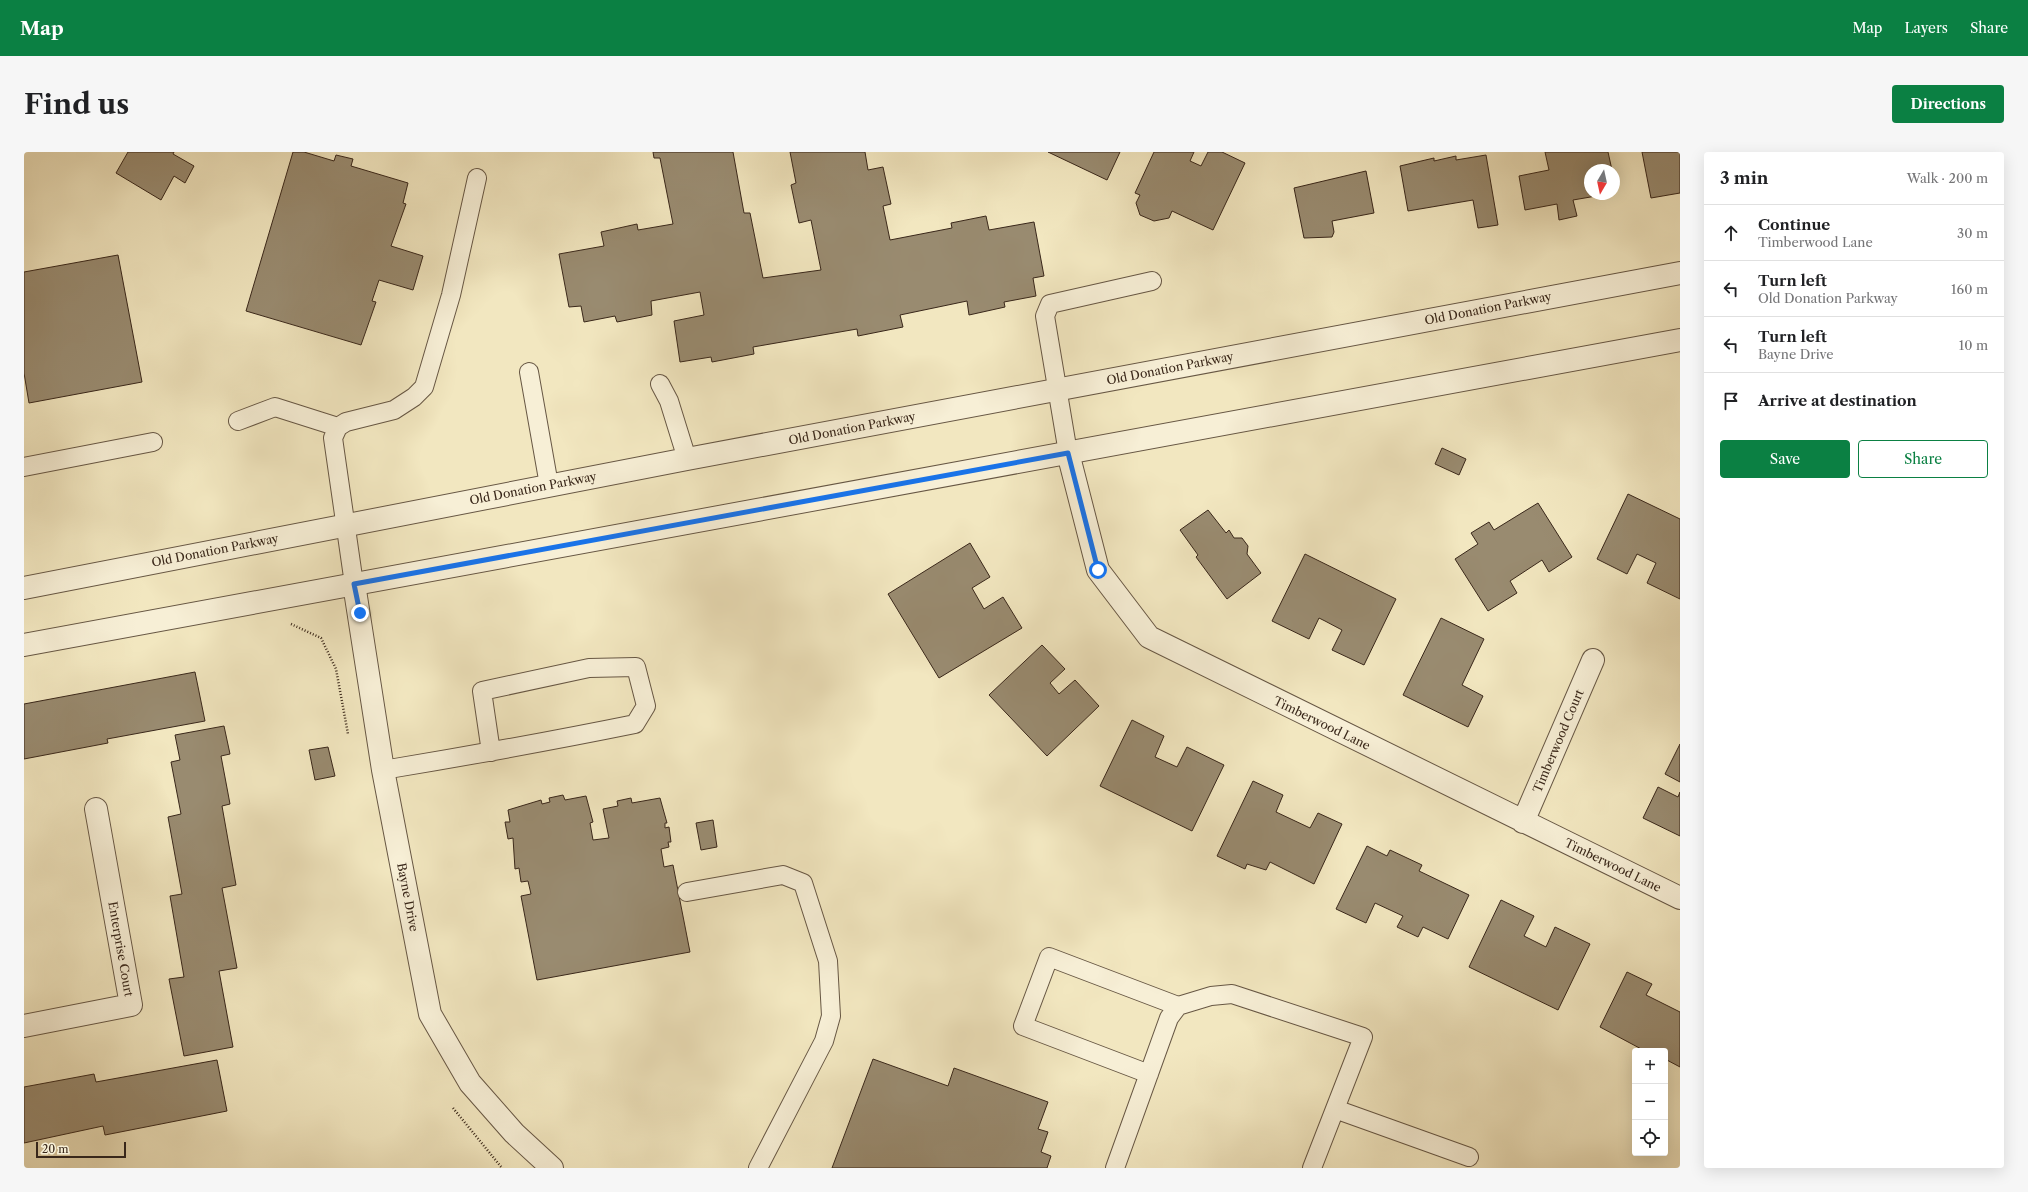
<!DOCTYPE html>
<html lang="en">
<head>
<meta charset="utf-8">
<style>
	:root { --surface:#fff; --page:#f6f6f6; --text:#202124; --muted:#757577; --line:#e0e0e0; --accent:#0b8043 }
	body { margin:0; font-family:"Libre Caslon Text",serif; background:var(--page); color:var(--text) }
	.controls { position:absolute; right:12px; bottom:12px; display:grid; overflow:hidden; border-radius:4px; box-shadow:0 4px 16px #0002 }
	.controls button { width:36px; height:36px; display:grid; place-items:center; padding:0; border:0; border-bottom:1px solid var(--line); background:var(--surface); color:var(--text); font:20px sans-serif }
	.compass { position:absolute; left:1560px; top:12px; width:36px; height:36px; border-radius:50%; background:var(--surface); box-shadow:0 4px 16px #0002; rotate:189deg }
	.scale { position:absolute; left:12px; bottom:10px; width:90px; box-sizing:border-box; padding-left:4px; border:2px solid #39271a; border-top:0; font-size:11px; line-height:14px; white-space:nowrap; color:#39271a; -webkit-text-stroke:3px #f7efd6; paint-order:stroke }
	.stop { position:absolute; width:12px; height:12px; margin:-9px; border:3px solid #1a73e8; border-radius:50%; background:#fff }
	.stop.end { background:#1a73e8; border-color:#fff; box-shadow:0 1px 4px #0008 }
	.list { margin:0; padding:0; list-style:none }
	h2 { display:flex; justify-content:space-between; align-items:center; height:52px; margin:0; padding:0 16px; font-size:17px }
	h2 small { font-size:13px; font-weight:400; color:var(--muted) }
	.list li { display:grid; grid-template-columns:26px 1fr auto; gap:12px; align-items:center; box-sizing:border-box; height:56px; padding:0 16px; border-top:1px solid var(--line) }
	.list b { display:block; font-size:15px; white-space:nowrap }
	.list p { margin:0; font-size:13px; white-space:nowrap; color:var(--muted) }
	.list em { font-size:13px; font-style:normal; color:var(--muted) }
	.actions { display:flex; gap:8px; padding:12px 16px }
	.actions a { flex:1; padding:9px 0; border:1px solid var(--accent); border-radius:4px; text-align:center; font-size:14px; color:var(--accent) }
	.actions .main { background:var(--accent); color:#fff }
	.icon { flex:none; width:22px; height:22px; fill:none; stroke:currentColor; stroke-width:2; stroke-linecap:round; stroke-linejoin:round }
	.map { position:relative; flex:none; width:1656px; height:1016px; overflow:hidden; border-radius:4px }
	header { display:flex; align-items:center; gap:24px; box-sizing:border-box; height:56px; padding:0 20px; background:var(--accent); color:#fff }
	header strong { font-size:19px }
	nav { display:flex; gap:22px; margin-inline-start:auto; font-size:14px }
	.intro { display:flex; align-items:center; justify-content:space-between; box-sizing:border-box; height:96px; padding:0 24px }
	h1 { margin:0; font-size:28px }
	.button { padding:10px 18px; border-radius:4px; background:var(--accent); color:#fff; font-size:14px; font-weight:700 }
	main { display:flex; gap:24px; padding:0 24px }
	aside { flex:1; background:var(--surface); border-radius:4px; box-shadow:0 4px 16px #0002 }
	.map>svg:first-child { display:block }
	.building { fill:#998b70; stroke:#39271a }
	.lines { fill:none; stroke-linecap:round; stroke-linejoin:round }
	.service-casing { stroke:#675744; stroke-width:20 }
	.minor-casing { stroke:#675744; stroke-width:24 }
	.tertiary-casing { stroke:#675744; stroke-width:24 }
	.path { stroke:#39271a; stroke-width:2.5; stroke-dasharray:1 2; stroke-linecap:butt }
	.service { stroke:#f7efd6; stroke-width:18 }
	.minor { stroke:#f7efd6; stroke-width:22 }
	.tertiary { stroke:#f7efd6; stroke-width:22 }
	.route { stroke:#1a73e8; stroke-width:5 }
	.labels { text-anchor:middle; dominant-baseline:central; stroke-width:3; stroke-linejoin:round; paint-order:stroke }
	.street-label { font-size:12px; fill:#39271a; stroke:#f7efd6 }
</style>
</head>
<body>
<header>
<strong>Map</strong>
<nav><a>Map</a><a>Layers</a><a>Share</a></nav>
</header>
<div class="intro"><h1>Find us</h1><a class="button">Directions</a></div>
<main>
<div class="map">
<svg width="1656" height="1016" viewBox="0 0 1656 1016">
	<rect width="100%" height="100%" fill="#f2e7c0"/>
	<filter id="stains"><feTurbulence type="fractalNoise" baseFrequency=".005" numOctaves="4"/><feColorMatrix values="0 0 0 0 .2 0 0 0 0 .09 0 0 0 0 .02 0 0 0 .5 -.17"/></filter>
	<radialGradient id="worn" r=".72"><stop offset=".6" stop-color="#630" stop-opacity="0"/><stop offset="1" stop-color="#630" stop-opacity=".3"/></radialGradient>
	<path class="building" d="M 104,0 L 150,0 L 149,2 L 170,14 L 161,31 L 150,24 L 137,48 L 92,21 Z
		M 269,0 L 280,0 L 310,9 L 312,3 L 329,7 L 327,14 L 384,31 L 379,51 L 382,52 L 367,94 L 399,104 L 389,138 L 355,128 L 348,149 L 352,150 L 337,193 L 222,159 Z
		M 629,0 L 709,0 L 720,61 L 726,61 L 739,126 L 797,118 L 787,68 L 775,71 L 767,33 L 772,31 L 766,0 L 841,0 L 844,18 L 859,15 L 867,52 L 859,54 L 866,88 L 928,76 L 927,71 L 962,64 L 965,78 L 1010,70 L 1020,124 L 1009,126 L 1012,144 L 980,150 L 981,155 L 945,163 L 943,149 L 876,163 L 879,175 L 834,184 L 833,177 L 729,195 L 730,202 L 688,210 L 687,205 L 656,210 L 650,169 L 680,163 L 676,140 L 627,149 L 628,163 L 593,170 L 591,164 L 560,170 L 557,154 L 545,155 L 535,102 L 580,94 L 577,80 L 613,72 L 614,78 L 649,72 L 636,6 L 630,6 Z
		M 1024,0 L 1096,0 L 1083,28 Z
		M 1130,0 L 1170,0 L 1166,9 L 1177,14 L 1184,0 L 1198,0 L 1221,11 L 1189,78 L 1148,59 L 1145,66 L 1130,69 L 1116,63 L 1112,51 L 1116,43 L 1111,41 Z
		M 1521,0 L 1584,0 L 1588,18 L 1566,18 L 1566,42 L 1584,42 L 1549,48 L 1553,64 L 1535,68 L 1533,52 L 1501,58 L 1495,24 L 1525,18 Z
		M 1618,0 L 1656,0 L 1656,41 L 1627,46 Z
		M 1462,3 L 1474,73 L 1454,76 L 1449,48 L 1384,59 L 1376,14 L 1410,6 L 1410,9 L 1432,4 L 1432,8 Z
		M 1342,19 L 1350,61 L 1308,69 L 1310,80 L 1308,85 L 1280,86 L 1270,36 Z
		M 94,103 L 118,230 L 5,251 L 0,221 L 0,120 Z
		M 1418,296 L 1442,307 L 1435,323 L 1411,312 Z
		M 1604,342 L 1656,367 L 1656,447 L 1623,431 L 1632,411 L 1613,402 L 1603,422 L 1573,407 Z
		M 1514,351 L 1548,405 L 1525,420 L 1518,408 L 1486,429 L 1493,441 L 1464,459 L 1431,407 L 1454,392 L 1447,381 L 1465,370 L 1470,378 Z
		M 1184,358 L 1202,381 L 1205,378 L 1210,386 L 1218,386 L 1224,394 L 1223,402 L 1237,421 L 1203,447 L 1172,405 L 1174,403 L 1156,378 Z
		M 946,391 L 966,425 L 948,436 L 960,457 L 979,445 L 998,476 L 915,526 L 864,442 Z
		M 1281,402 L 1372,447 L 1340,513 L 1308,498 L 1318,478 L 1301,469 L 1295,466 L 1285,487 L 1248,469 Z
		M 1417,466 L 1460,487 L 1438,533 L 1459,544 L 1444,575 L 1379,543 Z
		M 1018,493 L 1041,517 L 1026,531 L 1035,542 L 1051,528 L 1075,554 L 1023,604 L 965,543 Z
		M 171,520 L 181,569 L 83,587 L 84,591 L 0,607 L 0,552 Z
		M 1108,568 L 1140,584 L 1131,605 L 1153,615 L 1163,595 L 1200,613 L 1168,679 L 1076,634 Z
		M 200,574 L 206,602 L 197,604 L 206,652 L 198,654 L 212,733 L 198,736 L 213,816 L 195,819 L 209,895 L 160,904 L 145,827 L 160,825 L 146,744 L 158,742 L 144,665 L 157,662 L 147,610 L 156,608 L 151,583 Z
		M 1656,592 L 1656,630 L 1641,622 Z
		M 304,595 L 311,624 L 291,628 L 285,598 Z
		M 1229,629 L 1259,643 L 1252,660 L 1286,676 L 1294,661 L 1318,672 L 1290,732 L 1246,710 L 1242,718 L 1223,712 L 1221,717 L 1193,704 Z
		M 1634,635 L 1654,645 L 1656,640 L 1656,684 L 1619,666 Z
		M 539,643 L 541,648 L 562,644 L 569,670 L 566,671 L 569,688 L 585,686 L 579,657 L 594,654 L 593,649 L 607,646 L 608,651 L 636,646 L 643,671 L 641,671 L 641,676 L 645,675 L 647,690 L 644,690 L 645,695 L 637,697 L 640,715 L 649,713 L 666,800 L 513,828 L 497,744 L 507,742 L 504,729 L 497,730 L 495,716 L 491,717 L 489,686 L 484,687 L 481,670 L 486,670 L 484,658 L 517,648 L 518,652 L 526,650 L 525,646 Z
		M 689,668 L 693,695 L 677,698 L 672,671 Z
		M 1343,694 L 1363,704 L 1366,698 L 1398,713 L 1395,719 L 1445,743 L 1424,787 L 1399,775 L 1394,785 L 1373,775 L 1379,764 L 1351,751 L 1342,771 L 1312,757 Z
		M 1477,748 L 1510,764 L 1500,784 L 1522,795 L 1531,775 L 1566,792 L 1534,858 L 1445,815 Z
		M 1603,820 L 1628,832 L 1622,843 L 1656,860 L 1656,915 L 1641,907 L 1641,899 L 1621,899 L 1576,875 Z
		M 849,907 L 924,934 L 930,916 L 1024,950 L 1014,977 L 1024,980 L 1017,1000 L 1027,1004 L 1023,1016 L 808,1016 Z
		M 193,908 L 203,959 L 81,983 L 79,974 L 0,991 L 0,935 L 70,922 L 72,930 Z"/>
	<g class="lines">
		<defs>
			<path id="service" d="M 505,220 L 525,333
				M 636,232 L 645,249 L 663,307
				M 214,269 L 251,255 L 314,275
				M 1044,301 L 1021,164 L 1026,152 L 1128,129
				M 0,315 L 129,290
				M 330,432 L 309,286 L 314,275 L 322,270 L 370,258 L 390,245 L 400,235 L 427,143 L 453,26
				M 359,618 C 444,604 527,589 611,572 L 622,554 L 612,515 L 565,516 L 458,539 L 467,600
				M 663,740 L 759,723 L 779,731 L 804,809 L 807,864 L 800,889 L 734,1016
				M 1125,922 L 999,874 L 1025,805 L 1154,854
				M 1311,957 L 1445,1005
				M 1091,1016 L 1145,866 L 1154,854 L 1187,844 L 1208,842 L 1339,885 L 1288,1016"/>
			<path id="minor" d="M 1044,301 L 1074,418 L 1125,485 L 1656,746
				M 330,432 L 359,618 L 406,862 L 446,931 L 490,981 L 528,1016
				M 1499,670 L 1569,508
				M 0,874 L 107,853 L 72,657"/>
			<path id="tertiary" d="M 0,436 L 663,307 L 1656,121
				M 0,493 L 1656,188"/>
		</defs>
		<use href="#service" class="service-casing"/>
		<use href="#minor" class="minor-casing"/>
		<use href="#tertiary" class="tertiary-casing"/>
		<path class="path" d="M 267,472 L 297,486 L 312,517 L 324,582
			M 429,956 L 478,1016"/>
		<use href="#service" class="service"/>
		<use href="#minor" class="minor"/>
		<use href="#tertiary" class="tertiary"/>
	</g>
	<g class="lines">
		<path class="route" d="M 336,461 L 330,432 L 1044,301 L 1074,418"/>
	</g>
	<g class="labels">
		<g class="street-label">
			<text transform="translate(1464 156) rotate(-11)">Old Donation Parkway</text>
			<text transform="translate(1146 216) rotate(-11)">Old Donation Parkway</text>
			<text transform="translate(828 276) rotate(-11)">Old Donation Parkway</text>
			<text transform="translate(509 336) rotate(-11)">Old Donation Parkway</text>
			<text transform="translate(191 398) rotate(-11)">Old Donation Parkway</text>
			<text transform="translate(1298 571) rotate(26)">Timberwood Lane</text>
			<text transform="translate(1534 589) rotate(-67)">Timberwood Court</text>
			<text transform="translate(1589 713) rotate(26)">Timberwood Lane</text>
			<text transform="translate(384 745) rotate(79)">Bayne Drive</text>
			<text transform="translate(97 797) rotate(80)">Enterprise Court</text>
		</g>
	</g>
	<rect width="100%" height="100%" filter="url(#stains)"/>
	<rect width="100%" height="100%" fill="url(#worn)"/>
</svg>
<div class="controls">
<button>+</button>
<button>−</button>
<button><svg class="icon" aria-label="locate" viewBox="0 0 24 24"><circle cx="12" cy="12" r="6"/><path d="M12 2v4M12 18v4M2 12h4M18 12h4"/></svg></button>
</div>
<svg class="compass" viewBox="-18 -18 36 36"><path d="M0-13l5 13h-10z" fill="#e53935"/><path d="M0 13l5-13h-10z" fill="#757577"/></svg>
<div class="scale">20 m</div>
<div class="stop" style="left:1074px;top:418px"></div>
<div class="stop end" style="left:336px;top:461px"></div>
</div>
<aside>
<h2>3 min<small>Walk · 200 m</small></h2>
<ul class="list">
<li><svg class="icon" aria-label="ahead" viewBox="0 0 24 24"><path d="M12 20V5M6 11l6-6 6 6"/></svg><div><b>Continue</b><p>Timberwood Lane</p></div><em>30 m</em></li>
<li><svg class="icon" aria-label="left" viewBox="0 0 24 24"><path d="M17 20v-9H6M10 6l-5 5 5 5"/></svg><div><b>Turn left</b><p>Old Donation Parkway</p></div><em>160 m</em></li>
<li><svg class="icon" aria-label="left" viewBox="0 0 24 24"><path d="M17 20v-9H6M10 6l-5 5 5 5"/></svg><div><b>Turn left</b><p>Bayne Drive</p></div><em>10 m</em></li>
<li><svg class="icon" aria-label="arrive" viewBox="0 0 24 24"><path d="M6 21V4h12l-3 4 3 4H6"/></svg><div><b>Arrive at destination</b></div></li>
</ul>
<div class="actions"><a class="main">Save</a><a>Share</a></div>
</aside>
</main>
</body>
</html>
